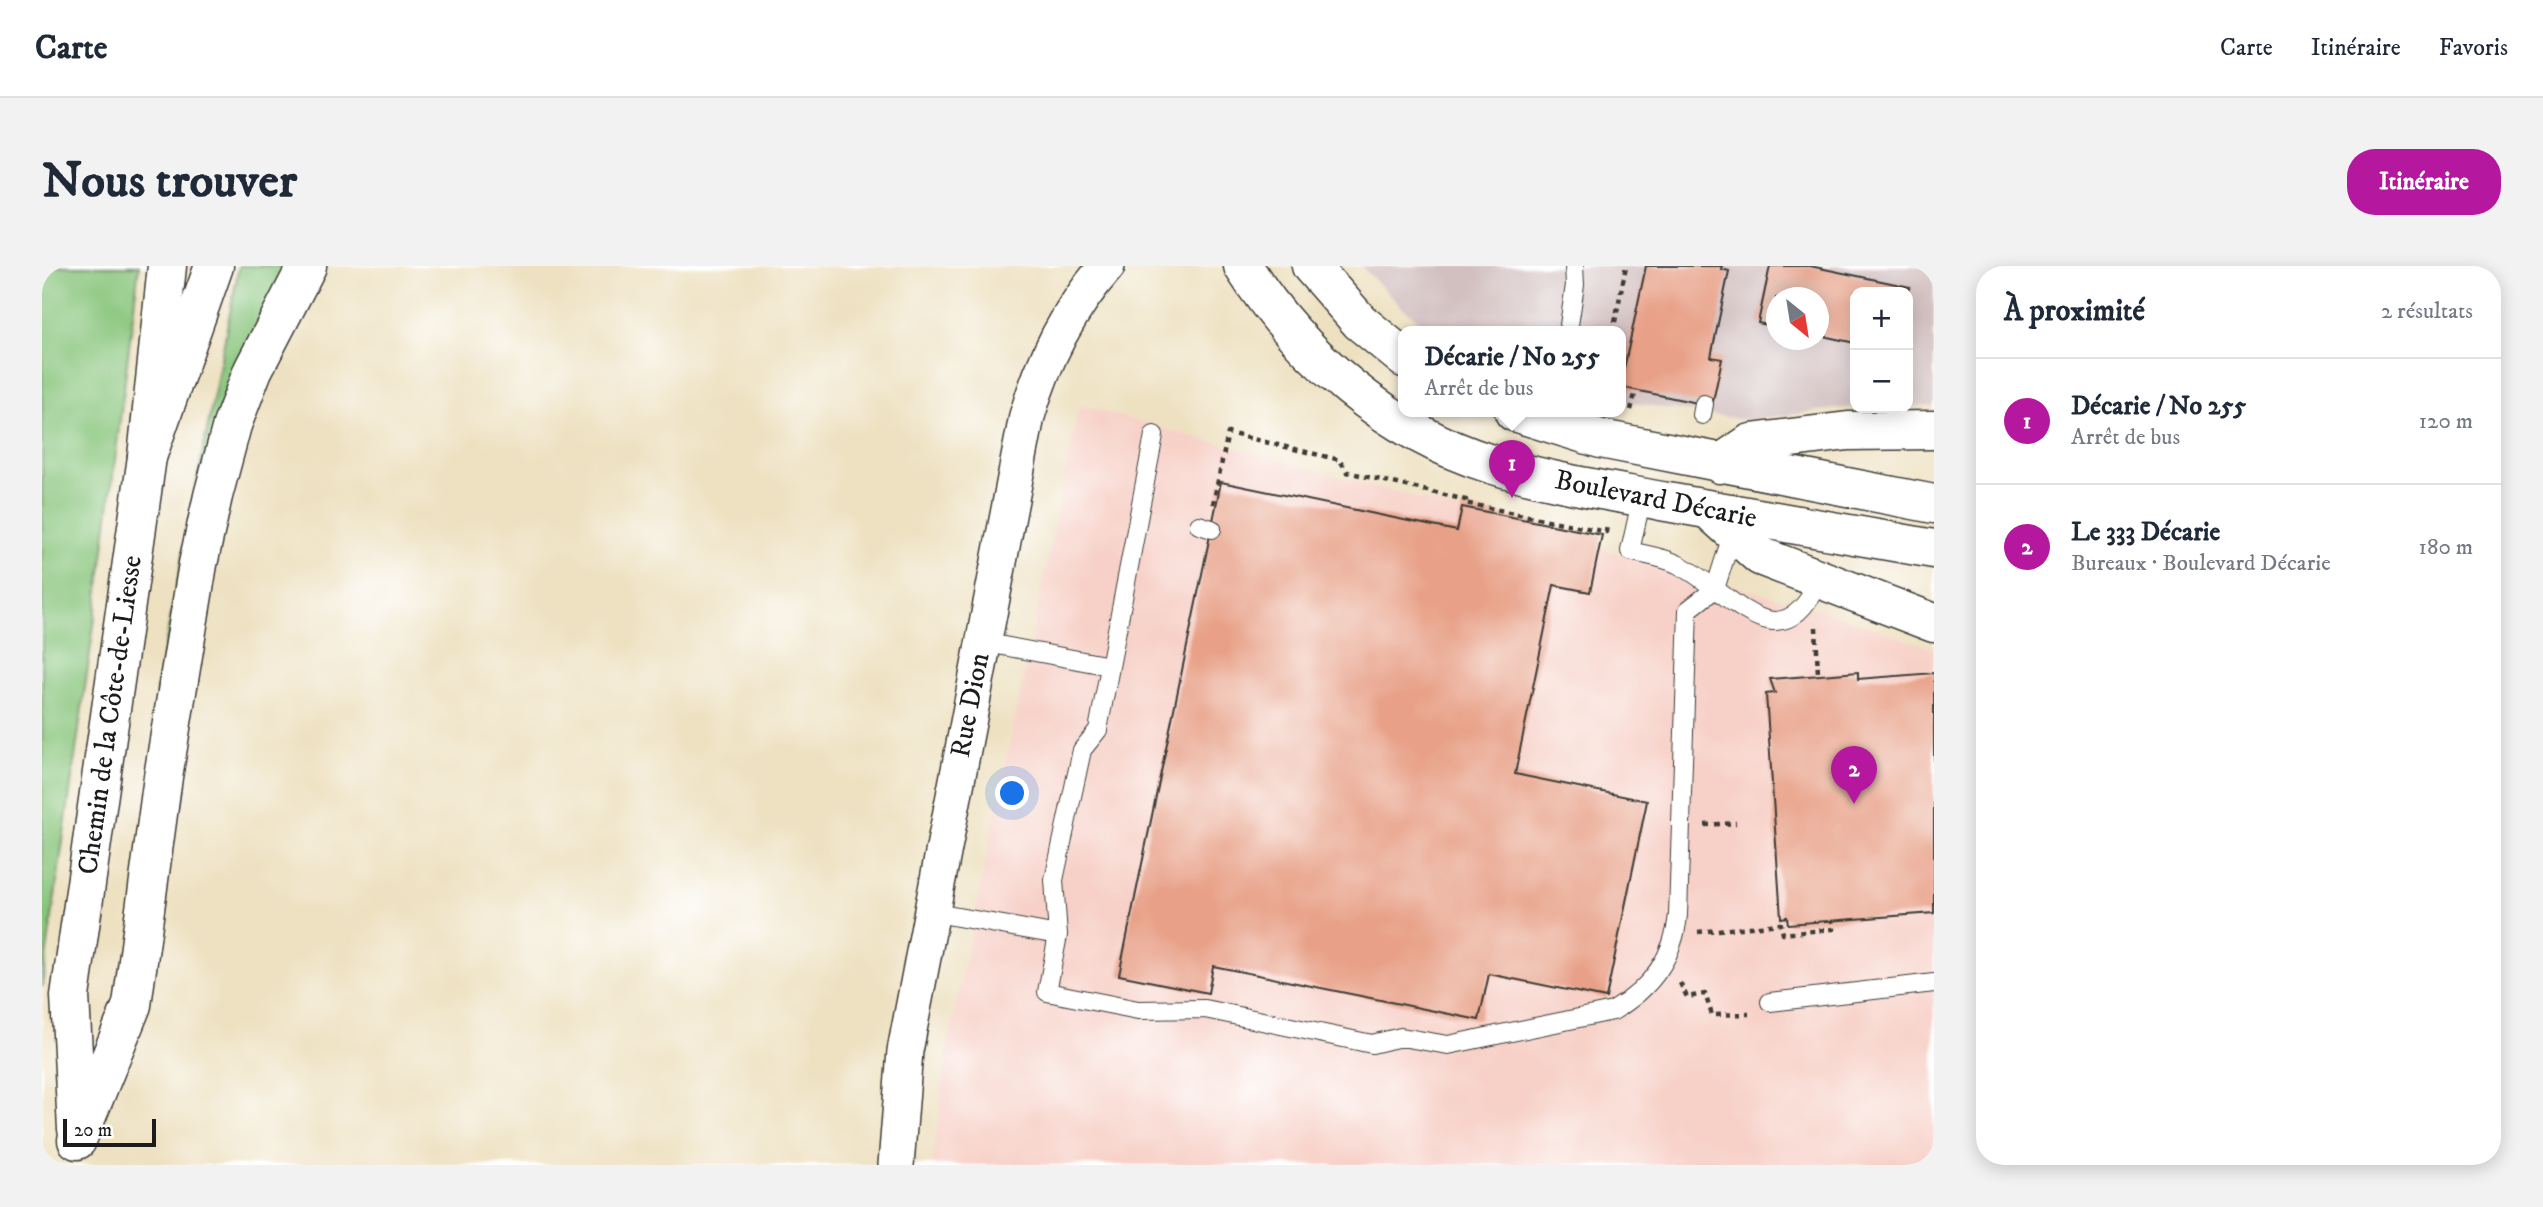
<!DOCTYPE html>
<html lang="fr">
<head>
<meta charset="utf-8">
<style>
	:root { --surface:#fff; --page:#f2f2f3; --text:#1f2937; --muted:#747a83; --line:#e0e1e3; --accent:#b5179e }
	body { margin:0; font-family:"IM FELL DW Pica",serif; background:var(--page); color:var(--text) }
	.controls { position:absolute; right:21px; top:21px; display:grid; overflow:hidden; border-radius:14px; box-shadow:0 4px 18px #0003 }
	.controls button { width:63px; height:63px; display:grid; place-items:center; padding:0; border:0; border-bottom:2px solid var(--line); background:var(--surface); color:var(--text); font:35px sans-serif }
	.compass { position:absolute; left:1724px; top:21px; width:63px; height:63px; border-radius:50%; background:var(--surface); box-shadow:0 4px 18px #0003; rotate:150deg }
	.scale { position:absolute; left:21px; bottom:18px; width:93px; box-sizing:border-box; padding-left:7px; border:4px solid #1c1c1c; border-top:0; font-size:19px; line-height:24px; white-space:nowrap; color:#1c1c1c; -webkit-text-stroke:5px #fff; paint-order:stroke }
	.you { position:absolute; left:971px; top:528px; width:24px; height:24px; margin:-18px; border:5px solid #fff; border-radius:50%; background:#1a73e8; box-shadow:0 0 0 10px #1a73e833 }
	.badge { display:grid; place-items:center; width:46px; height:46px; border-radius:50%; background:var(--accent); color:#fff; font-size:23px; font-weight:700 }
	.pin { position:absolute; translate:-50% -58px; filter:drop-shadow(0 2px 4px #0008) }
	.pin::after { content:''; position:absolute; top:37px; width:24px; height:21px; background:inherit; clip-path:polygon(0 0,100% 0,50% 100%) }
	.popup { position:absolute; left:1356px; top:60px; width:228px; height:91px; box-sizing:border-box; display:grid; place-content:center; border-radius:14px; background:var(--surface); filter:drop-shadow(0 2px 5px #0005); font-size:23px; white-space:nowrap; color:var(--muted) }
	.popup b { font-size:26px; color:var(--text) }
	.popup::after { content:''; position:absolute; left:50%; top:100%; margin-left:-14px; border:14px solid transparent; border-top-color:var(--surface) }
	.list { margin:0; padding:0; list-style:none }
	h2 { display:flex; justify-content:space-between; align-items:center; height:91px; margin:0; padding:0 28px; font-size:30px }
	h2 small { font-size:23px; font-weight:400; color:var(--muted) }
	.list li { display:grid; grid-template-columns:46px 1fr auto; gap:21px; align-items:center; box-sizing:border-box; height:126px; padding:0 28px; border-top:2px solid var(--line) }
	.list b { display:block; font-size:26px; white-space:nowrap }
	.list p { margin:0; font-size:23px; white-space:nowrap; color:var(--muted) }
	.list em { font-size:23px; font-style:normal; color:var(--muted) }
	.map { position:relative; flex:none; width:1892px; height:899px; overflow:hidden; border-radius:28px }
	header { display:flex; align-items:center; gap:42px; box-sizing:border-box; height:98px; padding:0 35px; background:var(--surface); border-bottom:2px solid var(--line) }
	header strong { font-size:33px }
	nav { display:flex; gap:38px; margin-inline-start:auto; font-size:24px }
	.intro { display:flex; align-items:center; justify-content:space-between; box-sizing:border-box; height:168px; padding:0 42px }
	h1 { margin:0; font-size:49px }
	.button { padding:18px 32px; border-radius:28px; background:var(--accent); color:#fff; font-size:24px; font-weight:700 }
	main { display:flex; gap:42px; padding:0 42px }
	aside { flex:1; background:var(--surface); border-radius:28px; box-shadow:0 4px 18px #0003 }
	.map>svg:first-child { display:block }
	.built { fill:#f7d1c8 }
	.industrial { fill:#d2bfc0; fill-rule:evenodd }
	.green { fill:#88c57b; stroke:#52704c; stroke-width:2 }
	.building { fill:#e8a188 }
	.lines { fill:none; stroke-linecap:round; stroke-linejoin:round }
	.service-casing { stroke:#3c3a35; stroke-width:20 }
	.minor-casing { stroke:#3c3a35; stroke-width:38 }
	.tertiary-casing { stroke:#3c3a35; stroke-width:41 }
	.secondary-casing { stroke:#3c3a35; stroke-width:41 }
	.primary-casing { stroke:#3c3a35; stroke-width:41 }
	.path { stroke:#3c3a35; stroke-width:4.5; stroke-dasharray:5 5; stroke-linecap:butt }
	.service { stroke:#fff; stroke-width:18 }
	.minor { stroke:#fff; stroke-width:35 }
	.tertiary { stroke:#fff; stroke-width:38 }
	.secondary { stroke:#fff; stroke-width:38 }
	.primary { stroke:#fff; stroke-width:38 }
	.labels { text-anchor:middle; dominant-baseline:central; stroke-width:5; stroke-linejoin:round; paint-order:stroke }
	.street-label { font-size:28px; fill:#1c1c1c; stroke:#fff }
</style>
</head>
<body>
<header>
<strong>Carte</strong>
<nav><a>Carte</a><a>Itinéraire</a><a>Favoris</a></nav>
</header>
<div class="intro"><h1>Nous trouver</h1><a class="button">Itinéraire</a></div>
<main>
<div class="map">
<svg width="1892" height="899" viewBox="0 0 1892 899">
	<rect width="100%" height="100%" fill="#fff"/>
	<filter id="ink" filterUnits="userSpaceOnUse"><feTurbulence type="fractalNoise" baseFrequency=".0143" numOctaves="2"/><feDisplacementMap in="SourceGraphic" scale="14" xChannelSelector="R" yChannelSelector="G"/><feConvolveMatrix kernelMatrix="1 2 1 2 8 2 1 2 1" color-interpolation-filters="sRGB"/></filter>
	<filter id="wash" filterUnits="userSpaceOnUse"><feTurbulence type="fractalNoise" baseFrequency=".00686" numOctaves="4" result="noise"/><feDisplacementMap in="SourceGraphic" scale="28" xChannelSelector="R" yChannelSelector="G"/><feGaussianBlur stdDeviation="1.57" result="paint"/><feColorMatrix in="noise" values="0 0 0 0 0 0 0 0 0 0 0 0 0 0 0 0 0 1.4 0 .05"/><feComposite in="paint" operator="in"/></filter>
	<g filter="url(#wash)">
		<rect width="100%" height="100%" fill="#eee1c1"/>
		<path class="built" d="M 1037,139 L 1778,343 L 1892,383 L 1892,899 L 890,899 L 906,778 Z"/>
		<path class="industrial" d="M 1319,0 L 1892,0 L 1892,140 L 1866,140 L 1866,26 L 1813,26 L 1813,141 L 1703,154 L 1579,135 L 1578,66 L 1392,66 L 1360,41 ZM 1734,32 L 1776,32 L 1776,74 L 1734,74 Z"/>
		<path class="green" d="M 0,0 L 97,0 L 56,331 L 0,721 Z
			M 197,0 L 254,0 L 142,325 L 114,426 Z"/>
		<g id="blocks">
			<path class="building" d="M 1604,0 L 1680,0 L 1679,3 L 1687,5 L 1669,91 L 1680,93 L 1670,140 L 1578,121 Z
				M 1728,0 L 1768,0 L 1868,21 L 1866,26 L 1813,26 L 1813,77 L 1776,69 L 1776,32 L 1734,32 L 1734,61 L 1716,57 Z
				M 1179,216 L 1415,265 L 1420,241 L 1560,269 L 1548,326 L 1512,319 L 1473,508 L 1605,535 L 1564,732 L 1447,708 L 1437,754 L 1171,700 L 1166,727 L 1077,709 Z
				M 1816,406 L 1816,413 L 1892,407 L 1892,647 L 1746,658 L 1745,651 L 1739,652 L 1724,428 L 1733,427 L 1728,413 Z"/>
		</g>
	</g>
	<g filter="url(#ink)">
		<use href="#blocks" fill-opacity="0" stroke="#3c3a35" stroke-width="2"/>
		<g class="lines">
			<defs>
				<path id="service" d="M 1526,66 L 1533,19 L 1532,0
					M 1660,149 L 1662,138
					M 1600,231 L 1588,285 C 1603,289 1621,291 1635,298 C 1686,321 1737,404 1777,314
					M 1157,259 L 1170,263
					M 940,376 L 1068,400
					M 888,646 L 1016,669 L 1012,614 L 1040,484 L 1056,464 L 1112,169
					M 1016,669 L 1005,726 L 1096,744 L 1163,743 L 1330,778 L 1359,771 L 1406,779 L 1571,745 C 1608,723 1632,692 1636,649 L 1646,344 L 1673,323 L 1692,263
					M 1728,736 L 1892,717"/>
				<path id="minor" d="M 854,899 L 863,785 L 985,150 C 1001,95 1027,43 1065,0"/>
				<path id="tertiary" d="M 1201,0 C 1258,90 1346,166 1449,198 C 1506,216 1567,225 1625,236 C 1714,252 1803,268 1892,283
					M 1269,0 L 1318,56 L 1362,92
					M 1472,146 L 1559,173 L 1892,238
					M 1678,198 L 1709,177 L 1806,165 L 1892,164
					M 1668,245 L 1718,290 L 1892,357"/>
				<path id="secondary" d="M 35,863 L 28,730 L 105,191 L 125,0
					M 35,874 L 90,739 L 121,511 L 156,298 L 171,230 L 190,159 L 211,104 L 265,0"/>
				<path id="primary" d="M 105,191 L 172,0"/>
			</defs>
			<use href="#service" class="service-casing"/>
			<use href="#minor" class="minor-casing"/>
			<use href="#tertiary" class="tertiary-casing"/>
			<use href="#secondary" class="secondary-casing"/>
			<use href="#primary" class="primary-casing"/>
			<path class="path" d="M 1571,66 L 1584,0
				M 1589,144 L 1594,124
				M 1171,238 L 1186,167 L 1298,194 L 1305,206 L 1424,234 L 1423,237 L 1564,266 L 1565,259
				M 1774,361 L 1776,409
				M 1663,559 L 1694,557
				M 1656,666 L 1739,658 L 1741,668 L 1791,663 L 1790,655
				M 1638,717 L 1645,731 L 1663,728 L 1670,749 L 1707,748"/>
			<use href="#service" class="service"/>
			<use href="#minor" class="minor"/>
			<use href="#tertiary" class="tertiary"/>
			<use href="#secondary" class="secondary"/>
			<use href="#primary" class="primary"/>
		</g>
	</g>
	<g class="labels">
		<g class="street-label">
			<text transform="translate(1614 233) rotate(11)">Boulevard Décarie</text>
			<text transform="translate(928 439) rotate(-79)">Rue Dion</text>
			<text transform="translate(68 449) rotate(-82)">Chemin de la Côte-de-Liesse</text>
		</g>
	</g>
</svg>
<div class="controls">
<button>+</button>
<button>−</button>
</div>
<svg class="compass" viewBox="-18 -18 36 36"><path d="M0-13l5 13h-10z" fill="#e53935"/><path d="M0 13l5-13h-10z" fill="#747a83"/></svg>
<div class="scale">20 m</div>
<div class="you"></div>
<div class="pin badge" style="left:1470px;top:232px">1</div>
<div class="popup"><b>Décarie / No 255</b>Arrêt de bus</div>
<div class="pin badge" style="left:1812px;top:538px">2</div>
</div>
<aside>
<h2>À proximité<small>2 résultats</small></h2>
<ul class="list">
<li><span class="badge">1</span><div><b>Décarie / No 255</b><p>Arrêt de bus</p></div><em>120 m</em></li>
<li><span class="badge">2</span><div><b>Le 333 Décarie</b><p>Bureaux · Boulevard Décarie</p></div><em>180 m</em></li>
</ul>
</aside>
</main>
</body>
</html>
